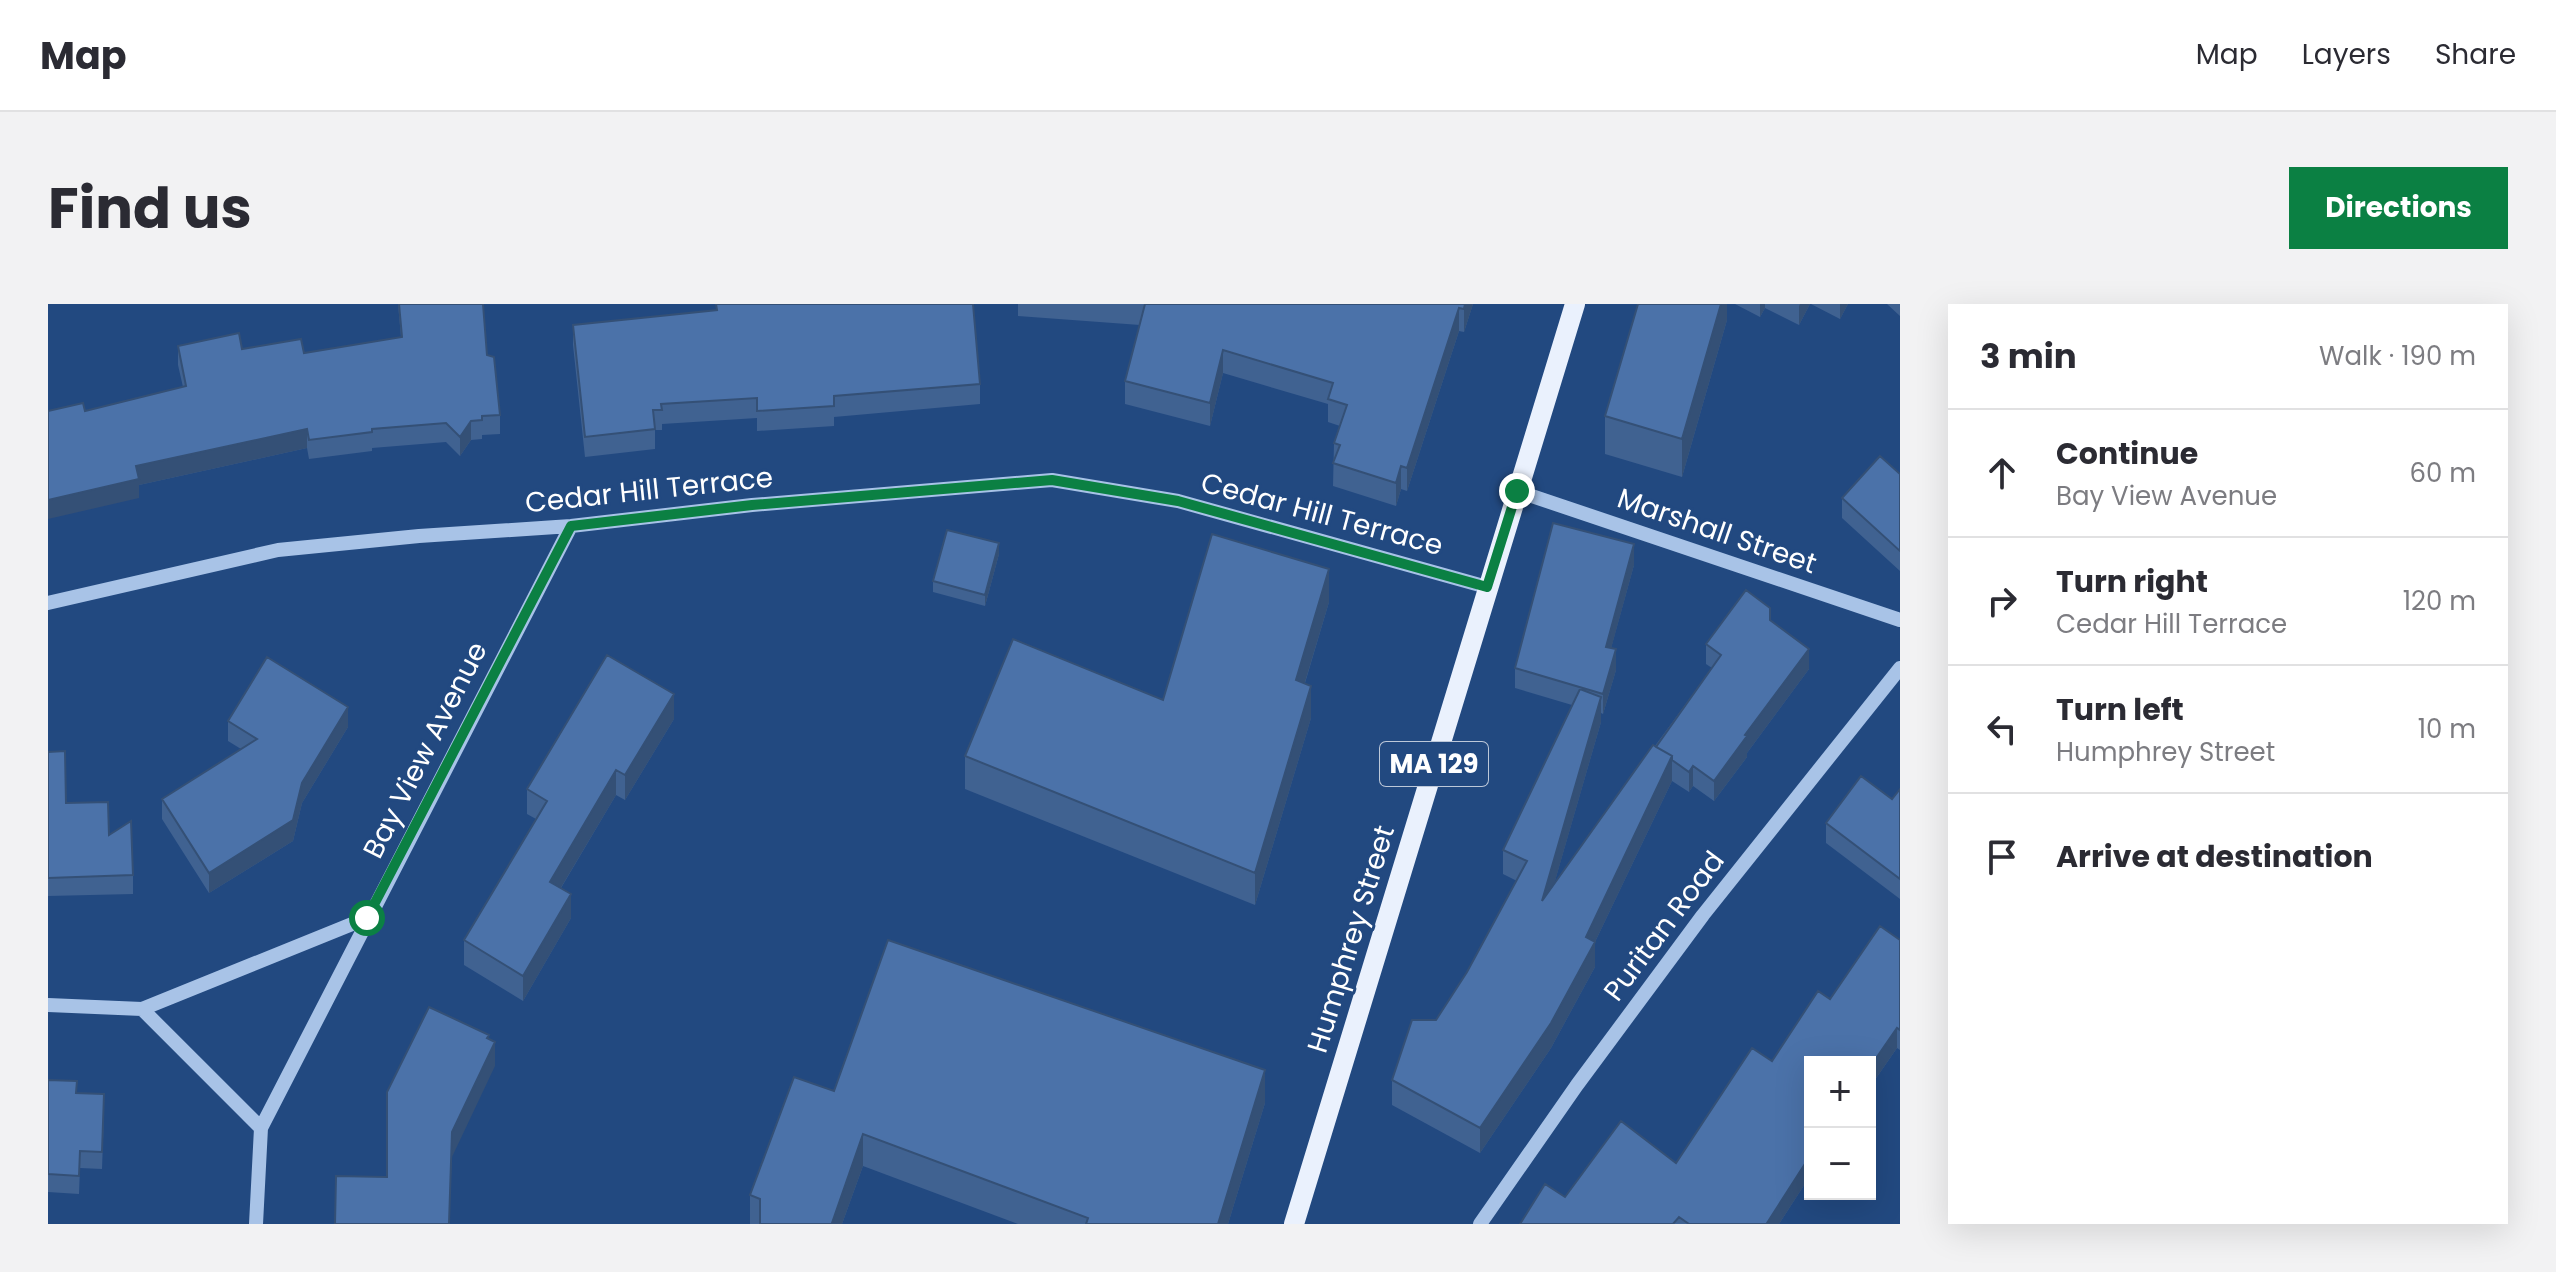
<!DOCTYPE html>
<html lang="en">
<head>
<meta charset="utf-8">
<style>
	:root { --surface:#fff; --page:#f2f2f3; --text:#2b2b33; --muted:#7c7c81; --line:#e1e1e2; --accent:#0b8043 }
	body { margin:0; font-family:Poppins,sans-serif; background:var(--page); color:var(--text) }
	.controls { position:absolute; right:24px; bottom:24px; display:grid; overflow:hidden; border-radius:0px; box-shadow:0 8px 32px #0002 }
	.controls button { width:72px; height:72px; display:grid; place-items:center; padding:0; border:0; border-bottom:2px solid var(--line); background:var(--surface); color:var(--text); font:40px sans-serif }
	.stop { position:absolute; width:24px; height:24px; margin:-18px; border:6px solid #0b8043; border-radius:50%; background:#fff }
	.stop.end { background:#0b8043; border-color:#fff; box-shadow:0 2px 8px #0008 }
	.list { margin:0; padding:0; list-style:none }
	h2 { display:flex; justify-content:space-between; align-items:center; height:104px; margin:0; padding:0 32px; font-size:34px }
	h2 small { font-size:26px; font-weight:400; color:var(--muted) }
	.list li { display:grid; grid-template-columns:52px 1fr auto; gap:24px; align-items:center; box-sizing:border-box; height:128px; padding:0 32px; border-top:2px solid var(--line) }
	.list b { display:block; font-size:30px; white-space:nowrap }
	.list p { margin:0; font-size:26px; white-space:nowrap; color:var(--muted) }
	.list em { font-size:26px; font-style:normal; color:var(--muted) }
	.icon { flex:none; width:44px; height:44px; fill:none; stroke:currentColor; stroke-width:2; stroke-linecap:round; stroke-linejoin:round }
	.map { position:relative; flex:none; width:1852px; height:920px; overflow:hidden; border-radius:0px }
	header { display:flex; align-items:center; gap:48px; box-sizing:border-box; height:112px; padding:0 40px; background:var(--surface); border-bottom:2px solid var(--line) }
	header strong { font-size:38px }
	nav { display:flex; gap:44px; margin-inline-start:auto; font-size:28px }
	.intro { display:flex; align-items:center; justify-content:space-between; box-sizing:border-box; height:192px; padding:0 48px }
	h1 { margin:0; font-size:56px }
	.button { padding:20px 36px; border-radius:0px; background:var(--accent); color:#fff; font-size:28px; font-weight:700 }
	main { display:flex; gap:48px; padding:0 48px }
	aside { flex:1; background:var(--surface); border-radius:0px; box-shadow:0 8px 32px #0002 }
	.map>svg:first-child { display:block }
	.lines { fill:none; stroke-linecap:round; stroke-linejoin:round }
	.minor { stroke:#a8c3e7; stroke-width:14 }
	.major { stroke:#eaf1fd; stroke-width:20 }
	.wall { fill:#406291 }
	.shaded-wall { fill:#345076 }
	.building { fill:#4b72a9; stroke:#345076; stroke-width:2 }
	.route { stroke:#0b8043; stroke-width:10 }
	.labels { text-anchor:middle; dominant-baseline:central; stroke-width:6; stroke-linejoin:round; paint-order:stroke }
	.shield { fill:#224980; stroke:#bdc8d9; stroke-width:2 }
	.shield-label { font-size:26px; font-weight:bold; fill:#fff }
	.street-label { font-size:28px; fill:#fff; stroke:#224980 }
</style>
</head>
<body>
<header>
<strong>Map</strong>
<nav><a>Map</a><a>Layers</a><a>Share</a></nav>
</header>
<div class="intro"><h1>Find us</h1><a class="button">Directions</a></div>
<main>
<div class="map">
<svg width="1852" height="920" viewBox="0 0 1852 920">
	<rect width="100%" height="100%" fill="#224980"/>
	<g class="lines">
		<path class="minor" d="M 1469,187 L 1852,316
			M 0,299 L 230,246 L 371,232 L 523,222 L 704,201 L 1004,176 L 1130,197 L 1439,283
			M 0,701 L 94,705
			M 213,824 L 94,705 L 319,614
			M 208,920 L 213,824 L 523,222
			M 1432,920 L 1529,781 L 1655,611 L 1852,364"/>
		<path class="major" d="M 1246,920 L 1527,0"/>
	</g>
	<path class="wall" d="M 350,0 L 435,0 L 439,51 L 452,111 L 452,130 L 434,131 L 434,135 L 423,136 L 412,152 L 398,138 L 324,144 L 324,147 L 261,155 L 259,144 L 91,181 L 91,194 L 37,107 L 135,83 L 130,61 L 130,42 L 256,49 L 353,33 Z
		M 668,0 L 932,80 L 932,100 L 786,113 L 786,122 L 709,127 L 709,114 L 614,120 L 614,126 L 607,126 L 607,145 L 537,153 L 525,41 L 525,21 L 668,7 Z
		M 970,0 L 1425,0 L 1416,28 L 1411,27 L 1359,187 L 1353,185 L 1348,202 L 1285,182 L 1286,139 L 1292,122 L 1280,118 L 1280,100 L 1175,69 L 1162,122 L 1077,100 L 1077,77 L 1092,21 L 970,12 Z
		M 1679,0 L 1679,16 L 1634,173 L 1557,150 L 1557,112 Z
		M 1687,0 L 1762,0 L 1751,21 L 1717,4 L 1712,13 Z
		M 1763,0 L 1800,0 L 1792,15 Z
		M 1839,0 L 1852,0 L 1852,12 Z
		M 1852,170 L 1852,267 L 1794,214 L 1794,194 Z
		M 951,250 L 937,302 L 885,288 L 885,277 Z
		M 1586,261 L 1563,344 L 1568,366 L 1555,410 L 1553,409 L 1553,418 L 1506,580 L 1664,364 L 1658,360 L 1658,340 L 1722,316 L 1761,365 L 1699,449 L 1699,453 L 1666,497 L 1645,482 L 1641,488 L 1624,477 L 1547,638 L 1547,663 L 1503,744 L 1432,849 L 1344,801 L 1344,776 L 1388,716 L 1419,668 L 1469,577 L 1455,570 L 1455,546 L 1524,401 L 1467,384 L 1467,364 Z
		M 1281,298 L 1257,379 L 1263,414 L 1207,601 L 917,485 L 917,452 L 1115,396 Z
		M 626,415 L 577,496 L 568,491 L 513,584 L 523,614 L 475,697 L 416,661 L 416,636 L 488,515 L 479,510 L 479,485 Z
		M 180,417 L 300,423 L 254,499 L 245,537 L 161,589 L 114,515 L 114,495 L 193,445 L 180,437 Z
		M 0,448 L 18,499 L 61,531 L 85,571 L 85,590 L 0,592 Z
		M 1852,485 L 1852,595 L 1778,539 L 1778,519 L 1844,495 Z
		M 1852,636 L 1852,746 L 1849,744 L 1822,783 L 1822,758 L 1762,758 L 1762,872 L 1731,920 L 1472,920 L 1517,893 L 1628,859 L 1782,695 Z
		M 0,776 L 29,789 L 56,808 L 54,865 L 32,864 L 31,890 L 0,888 Z
		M 786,787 L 1217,799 L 1180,920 L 970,920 L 815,862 L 794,920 L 702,920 L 702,891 Z"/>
	<path class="shaded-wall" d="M 1417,0 L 1425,0 L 1416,28 L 1416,5 Z
		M 1673,0 L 1679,0 L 1679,16 L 1634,173 L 1634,135 Z
		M 1712,0 L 1717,0 L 1717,4 L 1712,13 Z
		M 1752,0 L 1762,0 L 1751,21 L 1751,2 Z
		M 1792,0 L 1800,0 L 1792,15 Z
		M 1411,4 L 1411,27 L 1359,187 L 1359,164 Z
		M 1175,46 L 1175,69 L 1162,122 L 1162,99 Z
		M 423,117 L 423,136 L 412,152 L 412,133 Z
		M 259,125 L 259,144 L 91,181 L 91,194 L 0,215 L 0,196 L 88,162 Z
		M 1353,162 L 1353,185 L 1348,202 L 1348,179 Z
		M 951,239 L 951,250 L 937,302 L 937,291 Z
		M 1586,240 L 1586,261 L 1558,363 L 1558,343 Z
		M 1281,265 L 1281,298 L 1248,408 L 1248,376 Z
		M 1568,345 L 1568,366 L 1555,410 L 1555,390 Z
		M 1761,345 L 1761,365 L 1699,449 L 1699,453 L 1666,497 L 1666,477 L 1697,431 Z
		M 1263,382 L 1263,414 L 1207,601 L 1207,569 Z
		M 626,390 L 626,415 L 577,496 L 577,471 Z
		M 1553,393 L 1553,418 L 1494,622 L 1494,597 Z
		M 300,403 L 300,423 L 254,499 L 245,537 L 161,589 L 161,569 L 254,479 Z
		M 1624,452 L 1624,477 L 1547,638 L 1547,663 L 1503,744 L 1432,849 L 1432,824 L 1538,633 Z
		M 1645,462 L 1645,482 L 1641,488 L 1641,468 Z
		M 568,466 L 568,491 L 502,602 L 502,578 Z
		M 523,590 L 523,614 L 475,697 L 475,672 Z
		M 1849,724 L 1849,744 L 1822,783 L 1822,763 Z
		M 441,731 L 441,752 L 447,738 L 447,762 L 404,853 L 401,920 L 404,828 Z
		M 1217,766 L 1217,799 L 1180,920 L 1170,920 Z
		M 815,830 L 815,862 L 794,920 L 784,920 Z
		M 1762,852 L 1762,872 L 1731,920 L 1719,920 Z"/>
	<path class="building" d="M 351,0 L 435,0 L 439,51 L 446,53 L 452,111 L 434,112 L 434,116 L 423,117 L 412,133 L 398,119 L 324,125 L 324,128 L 261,136 L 259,125 L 88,162 L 91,175 L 0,196 L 0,107 L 35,99 L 37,107 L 138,82 L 130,42 L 191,29 L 194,45 L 253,35 L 256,49 L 354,33 Z
		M 668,0 L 925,0 L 932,80 L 786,92 L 786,102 L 709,107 L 709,94 L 613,100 L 614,106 L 605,106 L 607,125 L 537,133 L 525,21 L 669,6 Z
		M 1097,0 L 1417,0 L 1416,5 L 1411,4 L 1359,164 L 1353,162 L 1348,179 L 1285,159 L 1292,141 L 1286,139 L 1299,101 L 1280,95 L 1285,79 L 1175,46 L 1162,99 L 1077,77 Z
		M 1590,0 L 1673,0 L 1634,135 L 1557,112 Z
		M 1832,152 L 1852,170 L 1852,247 L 1794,194 Z
		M 1505,219 L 1586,240 L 1558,343 L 1568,345 L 1555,390 L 1467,364 Z
		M 899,226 L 951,239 L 937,291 L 885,277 Z
		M 1164,230 L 1281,265 L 1248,376 L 1263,382 L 1207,569 L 917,452 L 965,335 L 1115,396 Z
		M 1698,286 L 1722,304 L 1722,316 L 1761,345 L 1697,431 L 1699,432 L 1666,477 L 1645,462 L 1641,468 L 1624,456 L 1624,452 L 1608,443 L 1673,351 L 1658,340 Z
		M 559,351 L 626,390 L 577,471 L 568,466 L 502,578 L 523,590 L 475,672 L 416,636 L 499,497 L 479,485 Z
		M 219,353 L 300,403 L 254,479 L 245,516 L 161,569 L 114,495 L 209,435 L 180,417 Z
		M 1532,385 L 1553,393 L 1494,597 L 1605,441 L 1624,452 L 1538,633 L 1547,638 L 1503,719 L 1432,824 L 1344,776 L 1364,716 L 1388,716 L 1419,668 L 1479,557 L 1455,546 Z
		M 17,447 L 18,499 L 60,498 L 61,531 L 83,517 L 85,571 L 0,574 L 0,448 Z
		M 1813,472 L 1844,495 L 1852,485 L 1852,575 L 1778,519 Z
		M 1832,622 L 1852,636 L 1852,726 L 1849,724 L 1822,763 L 1822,758 L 1762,758 L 1762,852 L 1719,919 L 1721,920 L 1641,920 L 1631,913 L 1625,920 L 1472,920 L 1497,880 L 1517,893 L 1573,817 L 1628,859 L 1704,744 L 1724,757 L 1770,687 L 1782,695 Z
		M 840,636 L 1217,766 L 1170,920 L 1038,920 L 1040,914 L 815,830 L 784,919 L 788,920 L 712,920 L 712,895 L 702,891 L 746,773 L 786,787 Z
		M 381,703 L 441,731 L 439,734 L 447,738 L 404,828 L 401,920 L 287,920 L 288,872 L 339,873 L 339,788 Z
		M 0,776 L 29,777 L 28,789 L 56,790 L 54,848 L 32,847 L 31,872 L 0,870 Z"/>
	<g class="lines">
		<path class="route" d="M 319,614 L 523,222 L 704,201 L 1004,176 L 1130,197 L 1439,283 L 1469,187"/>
	</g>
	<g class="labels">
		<rect class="shield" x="1332" y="438" width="108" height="44" rx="6"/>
		<g class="shield-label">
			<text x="1386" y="460">MA 129</text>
		</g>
		<g class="street-label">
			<text transform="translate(601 186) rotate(-6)">Cedar Hill Terrace</text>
			<text transform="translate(1274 210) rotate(15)">Cedar Hill Terrace</text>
			<text transform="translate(1669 227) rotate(19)">Marshall Street</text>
			<text transform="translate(377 446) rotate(-63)">Bay View Avenue</text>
			<text transform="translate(1616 622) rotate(-53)">Puritan Road</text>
			<text transform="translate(1303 635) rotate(-73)">Humphrey Street</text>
		</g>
	</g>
</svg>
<div class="controls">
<button>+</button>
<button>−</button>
</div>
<div class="stop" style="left:319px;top:614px"></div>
<div class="stop end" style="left:1469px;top:187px"></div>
</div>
<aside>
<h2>3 min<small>Walk · 190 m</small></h2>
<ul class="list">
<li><svg class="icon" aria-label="ahead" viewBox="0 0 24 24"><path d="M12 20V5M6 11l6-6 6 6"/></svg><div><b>Continue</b><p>Bay View Avenue</p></div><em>60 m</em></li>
<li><svg class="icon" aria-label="right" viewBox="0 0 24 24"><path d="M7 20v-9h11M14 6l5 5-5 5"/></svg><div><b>Turn right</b><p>Cedar Hill Terrace</p></div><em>120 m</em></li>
<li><svg class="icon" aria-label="left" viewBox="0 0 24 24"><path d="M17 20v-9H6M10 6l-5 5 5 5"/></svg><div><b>Turn left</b><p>Humphrey Street</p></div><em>10 m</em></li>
<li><svg class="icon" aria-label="arrive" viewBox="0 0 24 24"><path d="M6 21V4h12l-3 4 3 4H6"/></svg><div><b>Arrive at destination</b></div></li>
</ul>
</aside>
</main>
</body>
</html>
